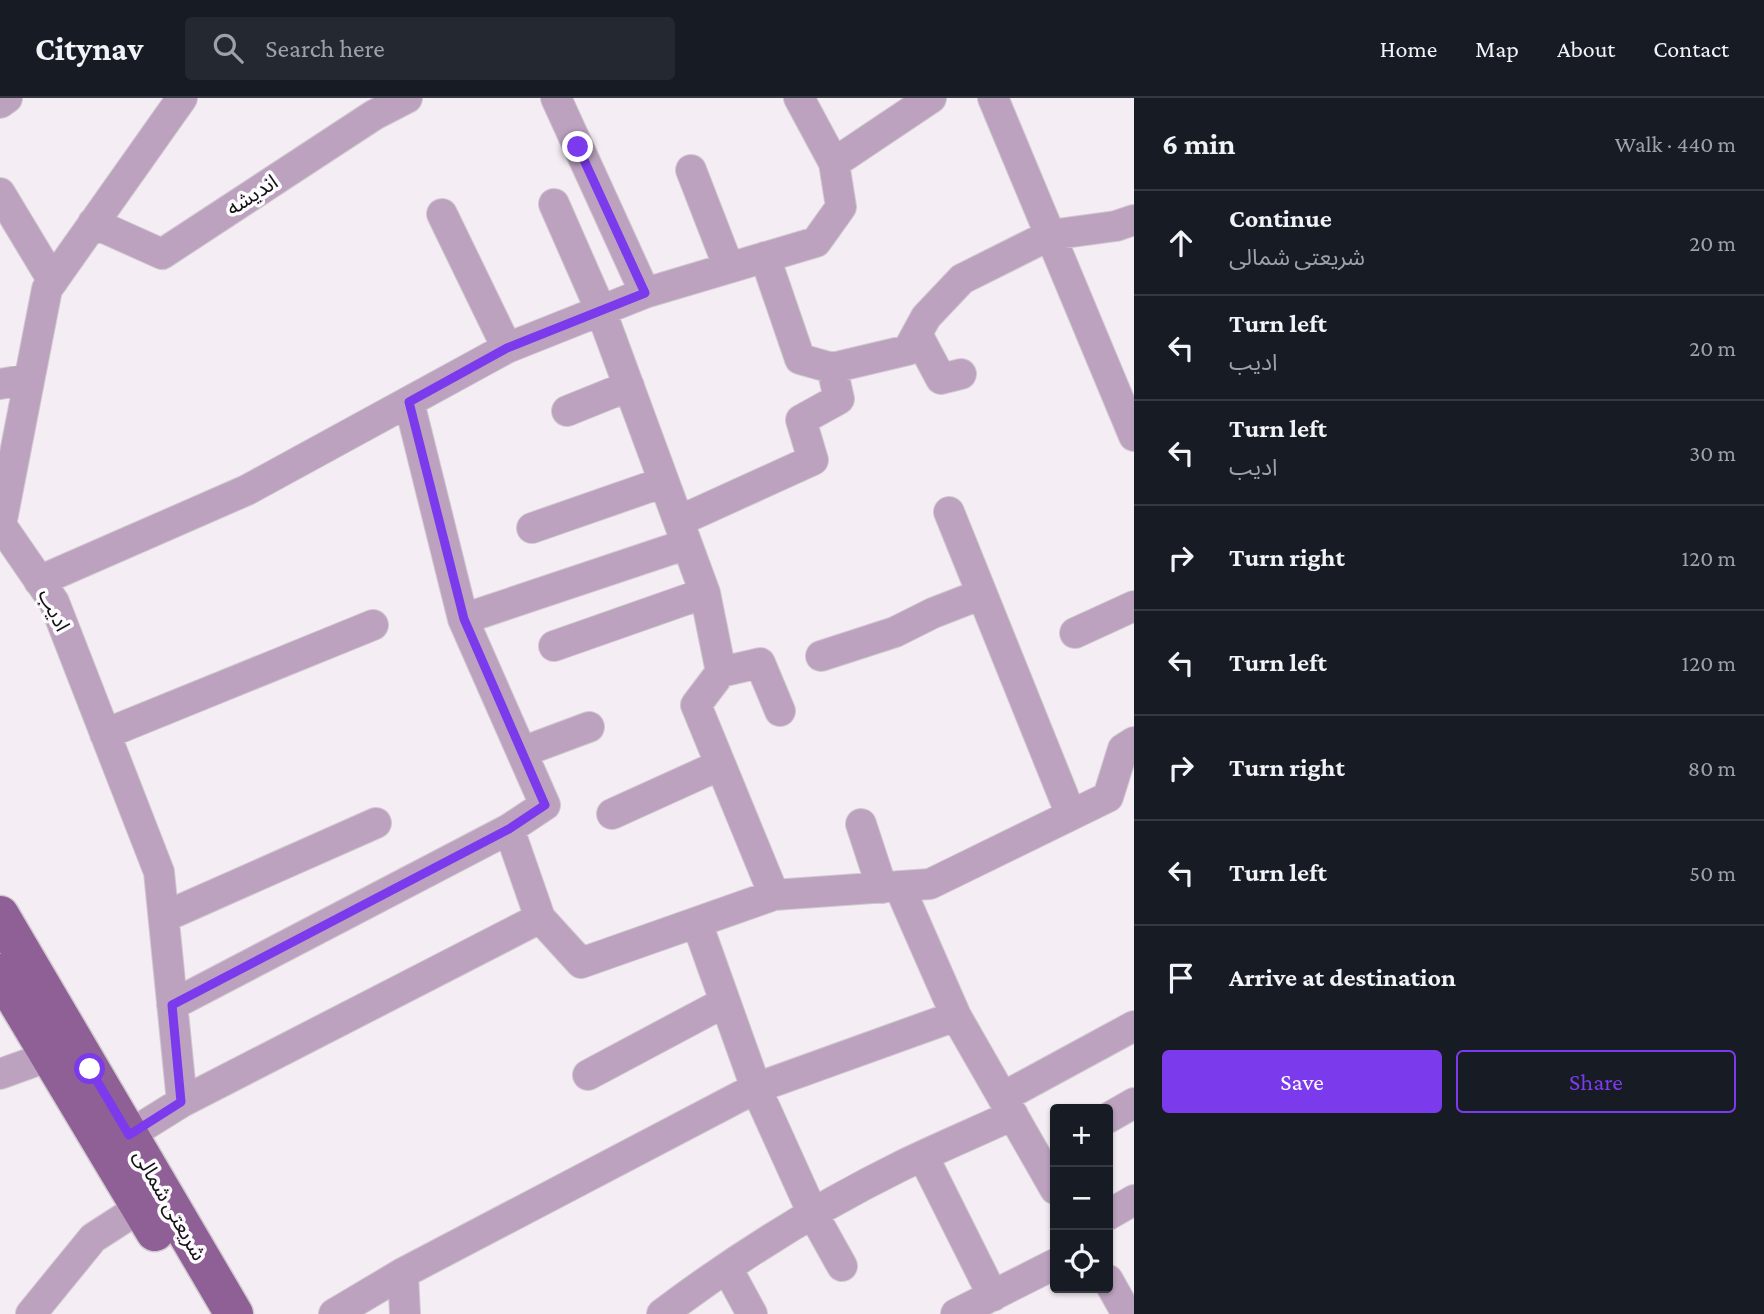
<!DOCTYPE html>
<html lang="en">
<head>
<meta charset="utf-8">
<style>
	:root { --surface:#171b24; --page:#242831; --text:#f1f3f6; --muted:#9ea1a6; --line:#363941; --accent:#7c3aed }
	body { margin:0; font-family:"Crimson Pro","Noto Sans Arabic",serif; background:var(--page); color:var(--text) }
	.controls { position:absolute; right:21px; bottom:21px; display:grid; overflow:hidden; border-radius:7px; box-shadow:0 2px 5px #0004 }
	.controls button { width:63px; height:63px; display:grid; place-items:center; padding:0; border:0; border-bottom:2px solid var(--line); background:var(--surface); color:var(--text); font:35px sans-serif }
	.stop { position:absolute; width:21px; height:21px; margin:-16px; border:5px solid #7c3aed; border-radius:50%; background:#fff }
	.stop.end { background:#7c3aed; border-color:#fff; box-shadow:0 2px 7px #0008 }
	.list { margin:0; padding:0; list-style:none }
	h2 { display:flex; justify-content:space-between; align-items:center; height:91px; margin:0; padding:0 28px; font-size:30px }
	h2 small { font-size:23px; font-weight:400; color:var(--muted) }
	.list li { display:grid; grid-template-columns:46px 1fr auto; gap:21px; align-items:center; box-sizing:border-box; height:105px; padding:0 28px; border-top:2px solid var(--line) }
	.list b { display:block; font-size:26px; white-space:nowrap }
	.list p { margin:0; font-size:23px; white-space:nowrap; color:var(--muted) }
	.list em { font-size:23px; font-style:normal; color:var(--muted) }
	.actions { display:flex; gap:14px; padding:21px 28px }
	.actions a { flex:1; padding:16px 0; border:2px solid var(--accent); border-radius:7px; text-align:center; font-size:24px; color:var(--accent) }
	.actions .main { background:var(--accent); color:#fff }
	.icon { flex:none; width:38px; height:38px; fill:none; stroke:currentColor; stroke-width:2; stroke-linecap:round; stroke-linejoin:round }
	.map { position:relative; flex:none; width:1134px; height:1216px; overflow:hidden }
	header { display:flex; align-items:center; gap:42px; box-sizing:border-box; height:98px; padding:0 35px; background:var(--surface); border-bottom:2px solid var(--line) }
	header strong { font-size:33px }
	nav { display:flex; gap:38px; margin-inline-start:auto; font-size:24px }
	.search { width:490px; height:63px; background:var(--page); display:flex; align-items:center; gap:18px; box-sizing:border-box; padding:0 24px; border-radius:7px; color:var(--muted); font-size:26px }
	main { display:flex }
	aside { flex:1; background:var(--surface) }
	.map>svg:first-child { display:block }
	.lines { fill:none; stroke-linecap:round; stroke-linejoin:round }
	.minor-casing { stroke:#d0cad0; stroke-width:32 }
	.major-casing { stroke:#d0cad0; stroke-width:41 }
	.minor { stroke:#bca2bf; stroke-width:30 }
	.major { stroke:#8f6095; stroke-width:38 }
	.route { stroke:#7c3aed; stroke-width:9 }
	.labels { text-anchor:middle; dominant-baseline:central; stroke-width:7; stroke-linejoin:round; paint-order:stroke }
	.street-label { font-size:21px; fill:#131113; stroke:#fefcff }
</style>
</head>
<body>
<header>
<strong>Citynav</strong>
<div class="search"><svg class="icon" aria-label="search" viewBox="0 0 24 24"><circle cx="10" cy="10" r="6"/><path d="M15 15l6 6"/></svg>Search here</div>
<nav><a>Home</a><a>Map</a><a>About</a><a>Contact</a></nav>
</header>
<main>
<div class="map">
<svg width="1134" height="1216" viewBox="0 0 1134 1216">
	<rect width="100%" height="100%" fill="#f4edf4"/>
	<g class="lines">
		<defs>
			<path id="minor" d="M 799,0 L 834,65 L 931,0
				M 993,0 L 1134,338
				M 0,5 L 7,0
				M 691,72 L 729,170
				M 0,95 L 53,183
				M 554,106 L 601,213 L 705,495 L 721,574 L 696,607 L 774,797
				M 442,116 L 507,250
				M 93,125 L 162,156 L 374,17 L 407,0
				M 765,159 L 800,261 L 832,270 L 908,252 L 926,219 L 962,181 L 1050,137 L 1116,128 L 1134,122
				M 645,195 L 816,144 L 841,109 L 834,65
				M 917,236 L 941,281 L 961,276
				M 0,286 L 29,281
				M 567,313 L 629,288
				M 949,414 L 1071,717
				M 679,423 L 813,362 L 801,322 L 839,301 L 832,270
				M 532,430 L 664,384
				M 39,483 L 247,392 L 507,250 L 645,195 L 556,0
				M 463,521 L 687,446
				M 1075,535 L 1134,508
				M 554,548 L 705,495
				M 821,558 L 895,534 L 933,515 L 982,496
				M 721,574 L 760,565 L 780,613
				M 105,636 L 373,527
				M 522,654 L 589,629
				M 612,716 L 720,667
				M 861,726 L 882,790
				M 509,731 L 540,820 L 581,865 L 774,797 L 930,786 L 1108,699 L 1123,651 L 1134,644
				M 899,788 L 956,918 L 1055,1091
				M 164,819 L 376,725
				M 172,907 L 509,731 L 545,707 L 463,521 L 409,304
				M 0,976 L 50,958
				M 588,977 L 725,904
				M 1003,999 L 1134,928
				M 182,1004 L 540,820
				M 1108,1020 L 1134,1005
				M 129,1037 L 182,1004 L 159,774 L 54,504 L 1,427 L 47,191 L 182,0
				M 923,1058 L 993,1198
				M 1108,1117 L 1134,1102
				M 842,1168 L 813,1116 L 756,990 L 956,918
				M 727,1170 L 752,1216
				M 1108,1182 L 1127,1216
				M 31,1216 L 93,1140 L 141,1109
				M 334,1216 L 403,1175
				M 405,1216 L 403,1175 L 756,990 L 697,825
				M 662,1216 C 736,1160 818,1109 901,1068 C 938,1050 976,1034 1013,1017
				M 956,1216 L 1055,1166"/>
			<path id="major" d="M 0,817 L 234,1216
				M 0,875 L 155,1134"/>
		</defs>
		<use href="#minor" class="minor-casing"/>
		<use href="#major" class="major-casing"/>
		<use href="#minor" class="minor"/>
		<use href="#major" class="major"/>
	</g>
	<g class="lines">
		<path class="route" d="M 90,971 L 129,1037 L 181,1004 L 172,907 L 509,731 L 545,707 L 464,521 L 409,304 L 507,250 L 645,195 L 578,49"/>
	</g>
	<g class="labels">
		<g class="street-label">
			<text transform="translate(252 97) rotate(-33)">اندیشه</text>
			<text transform="translate(54 512) rotate(63)">ادیب</text>
			<text transform="translate(170 1107) rotate(60)">شریعتی شمالی</text>
		</g>
	</g>
</svg>
<div class="controls">
<button>+</button>
<button>−</button>
<button><svg class="icon" aria-label="locate" viewBox="0 0 24 24"><circle cx="12" cy="12" r="6"/><path d="M12 2v4M12 18v4M2 12h4M18 12h4"/></svg></button>
</div>
<div class="stop" style="left:90px;top:971px"></div>
<div class="stop end" style="left:578px;top:49px"></div>
</div>
<aside>
<h2>6 min<small>Walk · 440 m</small></h2>
<ul class="list">
<li><svg class="icon" aria-label="ahead" viewBox="0 0 24 24"><path d="M12 20V5M6 11l6-6 6 6"/></svg><div><b>Continue</b><p>شریعتی شمالی</p></div><em>20 m</em></li>
<li><svg class="icon" aria-label="left" viewBox="0 0 24 24"><path d="M17 20v-9H6M10 6l-5 5 5 5"/></svg><div><b>Turn left</b><p>ادیب</p></div><em>20 m</em></li>
<li><svg class="icon" aria-label="left" viewBox="0 0 24 24"><path d="M17 20v-9H6M10 6l-5 5 5 5"/></svg><div><b>Turn left</b><p>ادیب</p></div><em>30 m</em></li>
<li><svg class="icon" aria-label="right" viewBox="0 0 24 24"><path d="M7 20v-9h11M14 6l5 5-5 5"/></svg><div><b>Turn right</b></div><em>120 m</em></li>
<li><svg class="icon" aria-label="left" viewBox="0 0 24 24"><path d="M17 20v-9H6M10 6l-5 5 5 5"/></svg><div><b>Turn left</b></div><em>120 m</em></li>
<li><svg class="icon" aria-label="right" viewBox="0 0 24 24"><path d="M7 20v-9h11M14 6l5 5-5 5"/></svg><div><b>Turn right</b></div><em>80 m</em></li>
<li><svg class="icon" aria-label="left" viewBox="0 0 24 24"><path d="M17 20v-9H6M10 6l-5 5 5 5"/></svg><div><b>Turn left</b></div><em>50 m</em></li>
<li><svg class="icon" aria-label="arrive" viewBox="0 0 24 24"><path d="M6 21V4h12l-3 4 3 4H6"/></svg><div><b>Arrive at destination</b></div></li>
</ul>
<div class="actions"><a class="main">Save</a><a>Share</a></div>
</aside>
</main>
</body>
</html>
